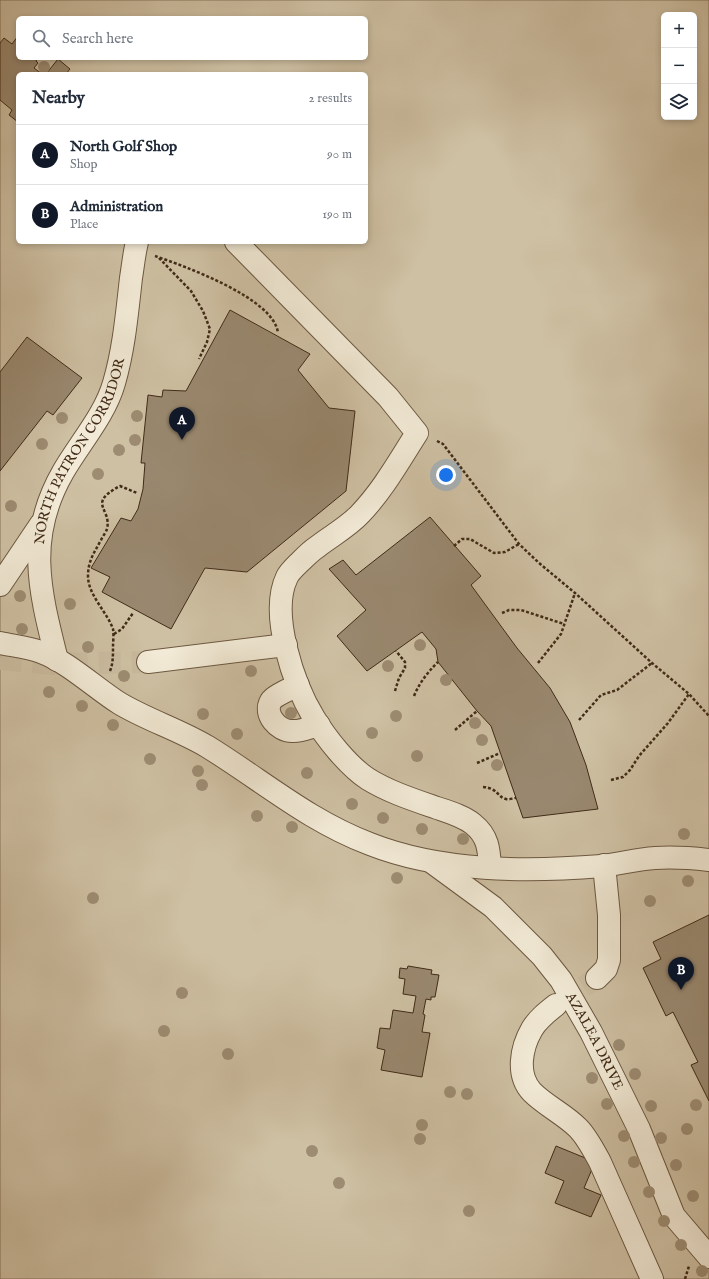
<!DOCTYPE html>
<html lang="en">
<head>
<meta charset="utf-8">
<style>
	:root { --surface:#fff; --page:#f6f6f7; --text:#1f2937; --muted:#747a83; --line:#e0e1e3; --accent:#111827 }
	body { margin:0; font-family:"IM FELL English",serif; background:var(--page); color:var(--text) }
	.controls { position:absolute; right:12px; top:12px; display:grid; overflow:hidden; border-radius:6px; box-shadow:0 2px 6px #0003 }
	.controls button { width:36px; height:36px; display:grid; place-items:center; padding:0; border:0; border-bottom:1px solid var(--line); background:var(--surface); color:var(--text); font:20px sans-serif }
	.you { position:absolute; left:446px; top:475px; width:14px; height:14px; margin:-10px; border:3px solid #fff; border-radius:50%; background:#1a73e8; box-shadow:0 0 0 6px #1a73e833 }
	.badge { display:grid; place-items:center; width:26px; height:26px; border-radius:50%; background:var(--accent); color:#fff; font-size:13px; font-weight:700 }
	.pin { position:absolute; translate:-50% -33px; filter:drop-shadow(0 1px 2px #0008) }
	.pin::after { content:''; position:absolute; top:21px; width:14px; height:12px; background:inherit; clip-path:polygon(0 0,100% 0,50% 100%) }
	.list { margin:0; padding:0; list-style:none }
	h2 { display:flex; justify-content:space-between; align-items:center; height:52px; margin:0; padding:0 16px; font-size:17px }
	h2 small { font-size:13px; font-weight:400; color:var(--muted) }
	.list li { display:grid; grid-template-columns:26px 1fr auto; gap:12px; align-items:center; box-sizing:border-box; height:60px; padding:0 16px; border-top:1px solid var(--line) }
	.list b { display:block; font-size:15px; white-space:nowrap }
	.list p { margin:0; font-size:13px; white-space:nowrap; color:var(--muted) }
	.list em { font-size:13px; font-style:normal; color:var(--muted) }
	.icon { flex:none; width:22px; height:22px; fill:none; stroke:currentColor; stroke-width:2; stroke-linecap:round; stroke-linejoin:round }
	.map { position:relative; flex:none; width:709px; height:1279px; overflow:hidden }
	.search { position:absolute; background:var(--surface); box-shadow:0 2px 6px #0003; left:16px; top:16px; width:352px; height:44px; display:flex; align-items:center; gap:10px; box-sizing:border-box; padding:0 14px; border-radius:6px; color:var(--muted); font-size:15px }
	.panel { position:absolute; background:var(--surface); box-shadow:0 2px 6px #0003; left:16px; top:72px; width:352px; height:172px; border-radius:6px }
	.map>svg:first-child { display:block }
	.green { fill:#cec0a3; stroke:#88765d; fill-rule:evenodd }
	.building { fill:#99886f; stroke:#412b17 }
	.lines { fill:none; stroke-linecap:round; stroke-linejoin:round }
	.minor-tunnel { stroke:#c9ba9e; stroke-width:22; stroke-dasharray:22 11; stroke-linecap:butt }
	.minor-casing { stroke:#6c5841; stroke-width:24 }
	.path { stroke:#412b17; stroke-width:2.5; stroke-dasharray:3 2; stroke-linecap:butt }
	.minor { stroke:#f2ead6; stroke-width:22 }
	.tree { fill:#9d8c72 }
	.labels { text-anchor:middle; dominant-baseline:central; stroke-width:4; stroke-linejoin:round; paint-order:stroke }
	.street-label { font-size:14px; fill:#412b17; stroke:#f2ead6 }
</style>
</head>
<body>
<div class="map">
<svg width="709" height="1279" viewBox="0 0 709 1279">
	<rect width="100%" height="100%" fill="#ebdec0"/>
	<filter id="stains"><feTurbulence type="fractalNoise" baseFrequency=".005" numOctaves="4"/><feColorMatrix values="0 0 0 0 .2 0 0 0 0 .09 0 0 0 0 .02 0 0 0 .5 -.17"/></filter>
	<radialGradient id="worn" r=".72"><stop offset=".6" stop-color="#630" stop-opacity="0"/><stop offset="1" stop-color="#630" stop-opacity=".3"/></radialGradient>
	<path class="green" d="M 0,0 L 709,0 L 709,1279 L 0,1279 ZM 664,15 L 694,15 L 694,117 L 664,117 ZM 18,18 L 366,18 L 366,58 L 18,58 ZM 18,74 L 366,74 L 366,242 L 18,242 Z"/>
	<path class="building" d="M 18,36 L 18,58 L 38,58 L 36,61 L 38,63 L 34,68 L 42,74 L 18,74 L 18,122 L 9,115 L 12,110 L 0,100 L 0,43 L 4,38 L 12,44 Z
		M 58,59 L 70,69 L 66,74 L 46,74 Z
		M 230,310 L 310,354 L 298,370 L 329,408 L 355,411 L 346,491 L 247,572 L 205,568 L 171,629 L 102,592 L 110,577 L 91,568 L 121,518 L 131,521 L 138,509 L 143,489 L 145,463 L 141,463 L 148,395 L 162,397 L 163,390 L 186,391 Z
		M 27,337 L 82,378 L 53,415 L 47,411 L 0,471 L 0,372 Z
		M 430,517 L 481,576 L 471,585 L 517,648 L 550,688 L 570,722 L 586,765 L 598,809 L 523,818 L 491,726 L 477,711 L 438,662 L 436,649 L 422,632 L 367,671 L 337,636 L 366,610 L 329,569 L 343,560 L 356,575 Z
		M 709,915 L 709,1101 L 691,1065 L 698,1062 L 673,1012 L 666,1016 L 643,968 L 661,959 L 653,942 Z
		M 408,966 L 432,970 L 431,974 L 439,975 L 435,997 L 431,997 L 431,1000 L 426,999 L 423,1014 L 425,1015 L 422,1032 L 430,1033 L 422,1077 L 381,1070 L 385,1050 L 377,1048 L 380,1028 L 390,1029 L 393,1010 L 413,1013 L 416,996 L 403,994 L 405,979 L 399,978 L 400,968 L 407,969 Z
		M 556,1146 L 595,1162 L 584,1188 L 601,1195 L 591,1217 L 555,1203 L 564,1181 L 545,1173 Z"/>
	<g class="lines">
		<path class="minor-tunnel" d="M 0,659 L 53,664 L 148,662
			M 556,1005 L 597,978"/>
		<defs>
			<g id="minor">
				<path d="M 236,242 L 388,397 L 417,433 C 399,461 383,490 360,514 C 348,527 331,536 317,547 C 311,551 306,556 301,561 C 297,565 290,571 287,577 C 269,614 294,685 314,718 C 326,738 348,766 368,779 C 389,792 414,800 437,808 C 449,812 463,816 473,824 C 488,836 489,849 490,867"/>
				<path d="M 0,585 L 41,524"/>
				<path d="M 0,643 C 14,646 28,647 41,652 C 68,662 94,687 119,703 C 147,720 180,730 208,747 C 263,781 309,821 370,844 C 441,872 526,872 602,866 C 620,864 637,859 655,858 C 673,857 691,858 709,860"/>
				<path id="s1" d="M 57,660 C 40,592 25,538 63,472 C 79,444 105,415 114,383 C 124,349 127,313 131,278 C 133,266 134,254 137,242"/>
				<path d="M 148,662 L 286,645"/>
				<path d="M 298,685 C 291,689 275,695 271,701 C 263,714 278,731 292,731 C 301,732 310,727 319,725"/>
				<path id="s2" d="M 433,863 L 493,907 L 542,956 L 561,980 L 591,1032 L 639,1129 L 674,1216 L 709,1257"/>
				<path d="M 597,978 L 606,969 L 609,960 L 609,915 L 604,865"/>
				<path d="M 556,1005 C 547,1012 538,1019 532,1029 C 521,1048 516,1075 532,1092 C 546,1106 564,1114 578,1128 C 587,1137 594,1151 600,1162 L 652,1279"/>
			</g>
		</defs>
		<use href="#minor" class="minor-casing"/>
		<path class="path" d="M 155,256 C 184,266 274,298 278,333
			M 159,258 L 191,291 L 203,311 L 210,329 L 207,342 L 199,359
			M 437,441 L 443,444 L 519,544 L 539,563 L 575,593 L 652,663 L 689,694 L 709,716
			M 454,546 L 462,539 L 470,539 L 494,553 L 505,552 L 519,544
			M 502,613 L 509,610 L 521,610 L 564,624
			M 114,634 L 122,629 L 133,613
			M 538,663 L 561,634 L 575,593
			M 110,671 C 113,664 113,656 113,647 C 113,642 114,634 113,629 C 107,612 88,595 88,576 C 88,561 94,553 101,540 C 103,536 106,532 107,529 C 112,508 86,504 120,486 L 137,493
			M 395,691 L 399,678 L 405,668 L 405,662 L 396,651
			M 414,696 C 420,682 427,673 438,662
			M 579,720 L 601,695 L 617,690 L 652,663
			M 455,730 L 477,711
			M 477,763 L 500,753
			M 611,780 L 623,777 L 630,770 L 639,756 L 668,723 L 689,694
			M 483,787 C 498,788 497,797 506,799 C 509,800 513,798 516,798
			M 685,1279 L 689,1266"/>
		<use href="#minor" class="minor"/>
	</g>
	<g class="tree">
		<circle cx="44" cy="67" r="6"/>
		<circle cx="137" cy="416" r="6"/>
		<circle cx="62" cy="418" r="6"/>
		<circle cx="135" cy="440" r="6"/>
		<circle cx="42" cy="444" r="6"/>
		<circle cx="119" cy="450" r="6"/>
		<circle cx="98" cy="474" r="6"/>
		<circle cx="11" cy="506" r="6"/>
		<circle cx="20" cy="596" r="6"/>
		<circle cx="70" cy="604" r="6"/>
		<circle cx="22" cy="629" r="6"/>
		<circle cx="420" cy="645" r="6"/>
		<circle cx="88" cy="647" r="6"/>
		<circle cx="388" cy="666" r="6"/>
		<circle cx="251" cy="671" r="6"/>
		<circle cx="124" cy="676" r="6"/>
		<circle cx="446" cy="680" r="6"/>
		<circle cx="49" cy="692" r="6"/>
		<circle cx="82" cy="706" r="6"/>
		<circle cx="291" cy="713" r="6"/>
		<circle cx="203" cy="714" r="6"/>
		<circle cx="396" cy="716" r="6"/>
		<circle cx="475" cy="723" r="6"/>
		<circle cx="113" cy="725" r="6"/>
		<circle cx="372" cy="733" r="6"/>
		<circle cx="237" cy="734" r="6"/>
		<circle cx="482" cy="740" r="6"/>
		<circle cx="417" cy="756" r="6"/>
		<circle cx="150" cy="759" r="6"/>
		<circle cx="497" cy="765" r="6"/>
		<circle cx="198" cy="771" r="6"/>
		<circle cx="307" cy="773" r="6"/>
		<circle cx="202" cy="785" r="6"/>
		<circle cx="352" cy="804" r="6"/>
		<circle cx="257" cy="816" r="6"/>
		<circle cx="383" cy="818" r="6"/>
		<circle cx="292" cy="827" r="6"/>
		<circle cx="422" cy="829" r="6"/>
		<circle cx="684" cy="834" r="6"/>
		<circle cx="463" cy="839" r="6"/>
		<circle cx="397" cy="878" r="6"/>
		<circle cx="688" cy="881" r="6"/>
		<circle cx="93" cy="898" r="6"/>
		<circle cx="650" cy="901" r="6"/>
		<circle cx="182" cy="993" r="6"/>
		<circle cx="164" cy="1031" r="6"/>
		<circle cx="619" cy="1045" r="6"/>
		<circle cx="228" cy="1054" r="6"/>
		<circle cx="635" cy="1074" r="6"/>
		<circle cx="592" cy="1078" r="6"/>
		<circle cx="450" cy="1092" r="6"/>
		<circle cx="467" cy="1094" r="6"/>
		<circle cx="607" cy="1104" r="6"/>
		<circle cx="696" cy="1105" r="6"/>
		<circle cx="651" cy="1106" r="6"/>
		<circle cx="422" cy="1125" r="6"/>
		<circle cx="687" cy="1129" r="6"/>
		<circle cx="624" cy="1136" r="6"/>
		<circle cx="661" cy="1138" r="6"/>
		<circle cx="420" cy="1139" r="6"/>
		<circle cx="312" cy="1151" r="6"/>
		<circle cx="634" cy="1162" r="6"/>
		<circle cx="676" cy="1165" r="6"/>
		<circle cx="339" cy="1183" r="6"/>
		<circle cx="649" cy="1192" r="6"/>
		<circle cx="693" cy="1196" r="6"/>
		<circle cx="469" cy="1211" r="6"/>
		<circle cx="664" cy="1221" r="6"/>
		<circle cx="681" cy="1245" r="6"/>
		<circle cx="702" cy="1271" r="6"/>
	</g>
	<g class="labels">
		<g class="street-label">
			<text stroke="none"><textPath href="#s1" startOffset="220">NORTH PATRON CORRIDOR</textPath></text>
			<text stroke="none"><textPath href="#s2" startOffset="244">AZALEA DRIVE</textPath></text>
		</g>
	</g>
	<rect width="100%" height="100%" filter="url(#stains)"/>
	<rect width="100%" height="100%" fill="url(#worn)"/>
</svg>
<div class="controls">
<button>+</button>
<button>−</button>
<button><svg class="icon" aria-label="layers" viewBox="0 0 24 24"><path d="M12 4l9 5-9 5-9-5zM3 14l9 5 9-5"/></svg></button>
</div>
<div class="you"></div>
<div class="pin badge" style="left:182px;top:440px">A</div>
<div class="pin badge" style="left:681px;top:990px">B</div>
<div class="search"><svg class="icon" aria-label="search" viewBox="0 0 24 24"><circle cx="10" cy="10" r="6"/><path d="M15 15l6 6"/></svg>Search here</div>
<section class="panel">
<h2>Nearby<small>2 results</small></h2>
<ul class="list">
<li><span class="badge">A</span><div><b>North Golf Shop</b><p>Shop</p></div><em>90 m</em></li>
<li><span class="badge">B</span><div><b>Administration</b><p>Place</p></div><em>190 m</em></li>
</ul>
</section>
</div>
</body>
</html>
